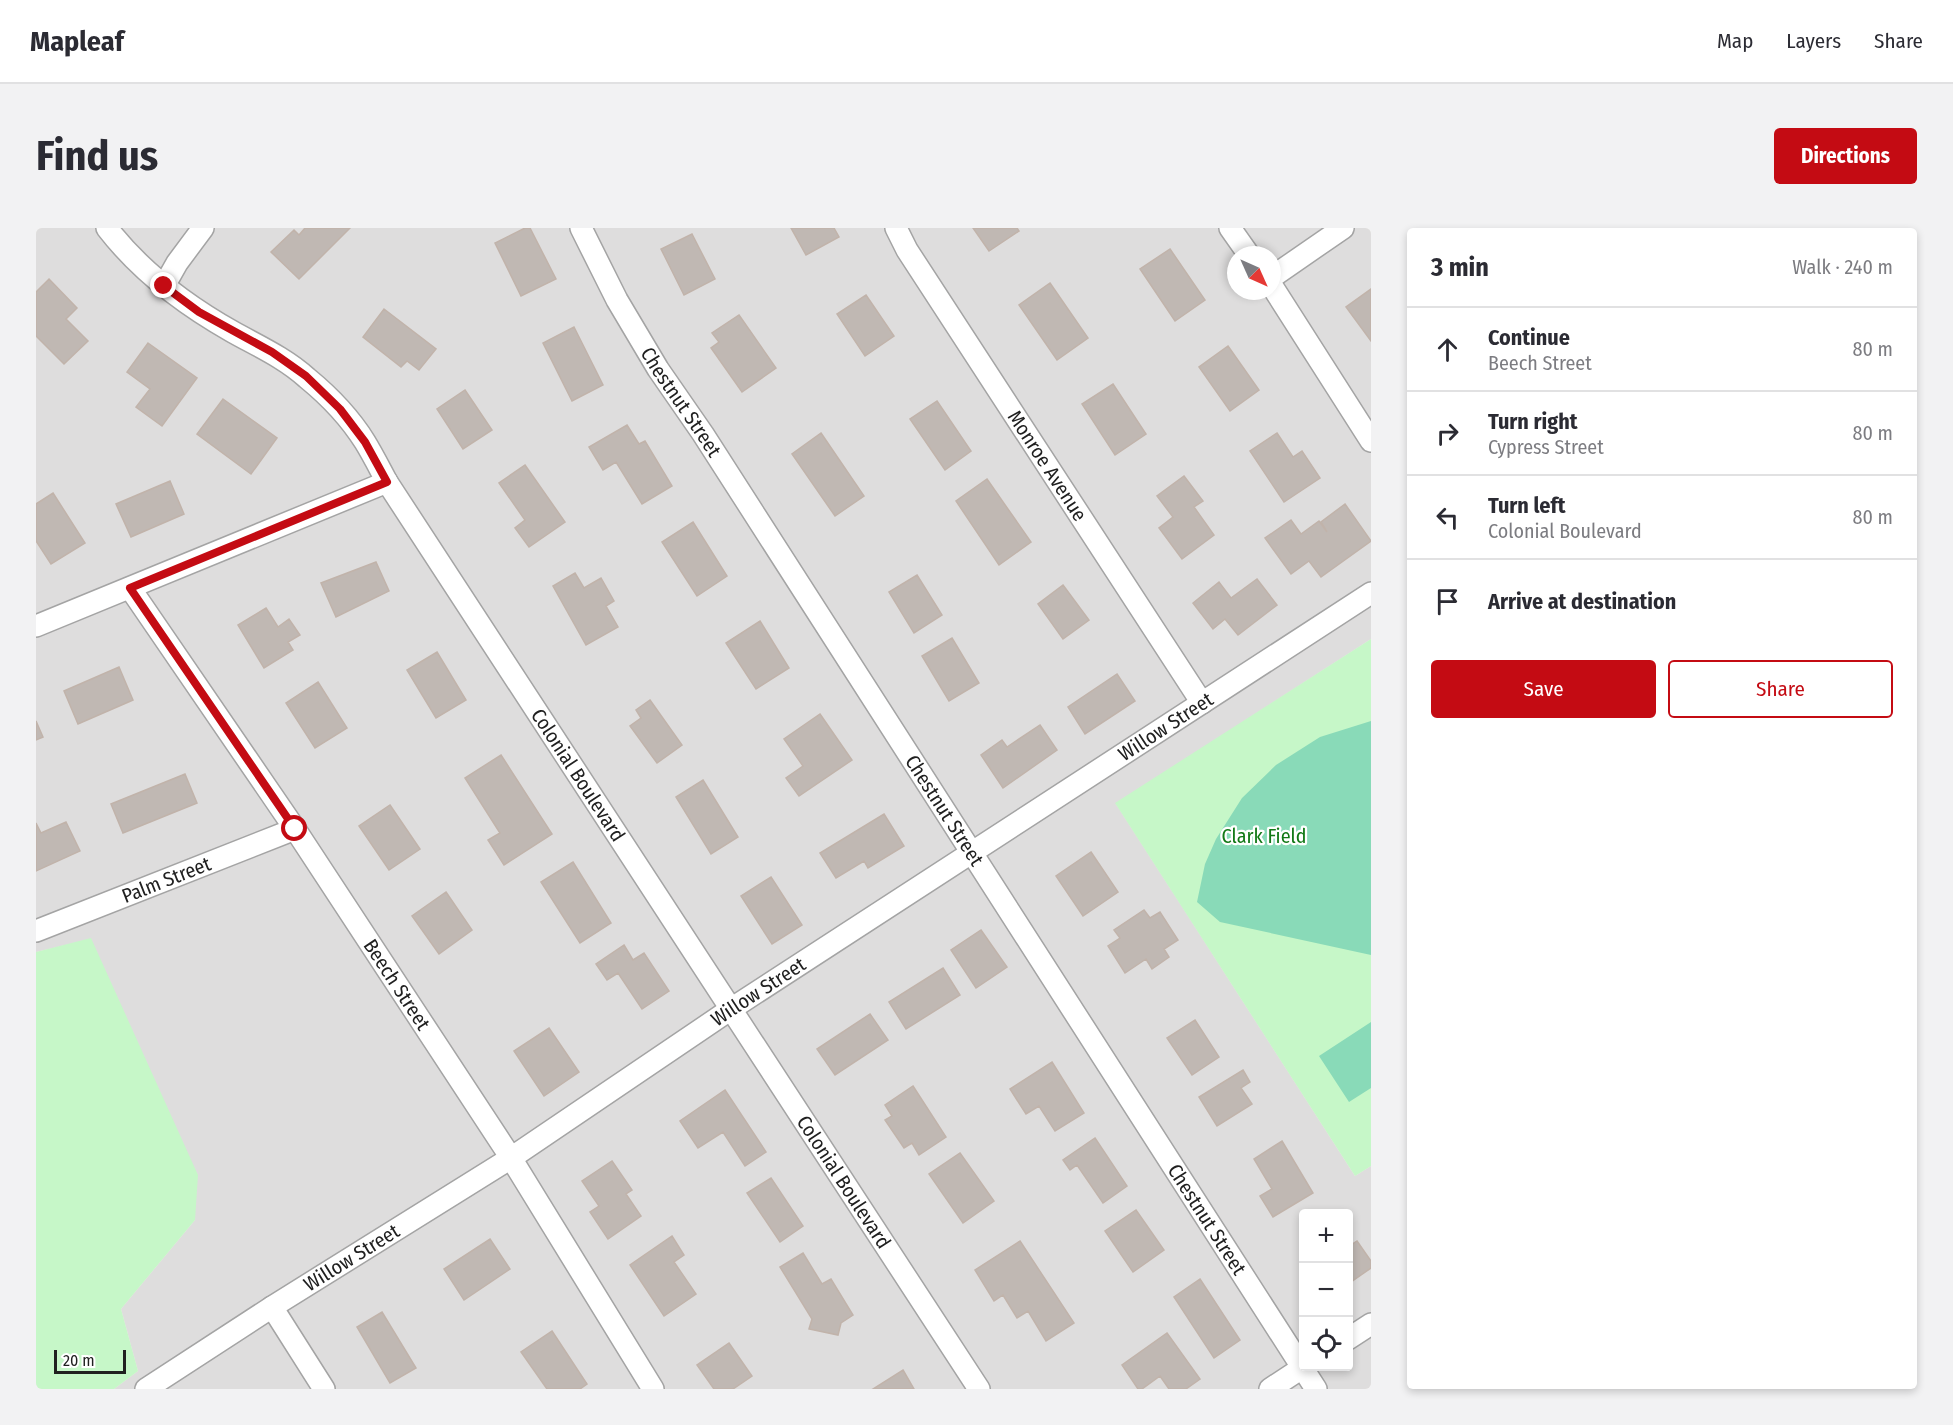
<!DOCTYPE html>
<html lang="en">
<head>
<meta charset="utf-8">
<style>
	:root { --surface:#fff; --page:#f2f2f3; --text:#2b2b33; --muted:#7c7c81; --line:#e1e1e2; --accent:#c40b13 }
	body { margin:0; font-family:"Fira Sans Condensed",sans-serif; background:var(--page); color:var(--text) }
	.controls { position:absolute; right:18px; bottom:18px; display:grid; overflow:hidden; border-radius:6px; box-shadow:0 3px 9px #0003 }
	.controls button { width:54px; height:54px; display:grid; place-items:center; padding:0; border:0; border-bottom:2px solid var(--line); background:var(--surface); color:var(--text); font:30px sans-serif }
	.compass { position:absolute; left:1191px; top:18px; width:54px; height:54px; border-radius:50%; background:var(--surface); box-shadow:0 3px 9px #0003; rotate:135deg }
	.scale { position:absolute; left:18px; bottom:15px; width:72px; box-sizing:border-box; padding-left:6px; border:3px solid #202020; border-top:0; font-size:16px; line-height:21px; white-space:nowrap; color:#202020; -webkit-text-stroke:4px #fff; paint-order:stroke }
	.stop { position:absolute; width:18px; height:18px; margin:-14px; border:4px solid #c40b13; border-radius:50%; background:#fff }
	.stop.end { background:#c40b13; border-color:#fff; box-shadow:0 2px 6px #0008 }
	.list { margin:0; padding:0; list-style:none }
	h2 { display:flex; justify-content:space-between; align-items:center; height:78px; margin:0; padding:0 24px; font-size:26px }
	h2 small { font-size:20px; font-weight:400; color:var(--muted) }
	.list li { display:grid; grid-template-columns:39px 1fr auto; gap:18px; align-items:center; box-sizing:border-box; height:84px; padding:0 24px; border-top:2px solid var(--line) }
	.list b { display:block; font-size:22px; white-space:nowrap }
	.list p { margin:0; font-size:20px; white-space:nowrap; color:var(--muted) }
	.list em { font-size:20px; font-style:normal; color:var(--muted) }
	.actions { display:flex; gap:12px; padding:18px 24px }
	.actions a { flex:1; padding:14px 0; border:2px solid var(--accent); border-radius:6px; text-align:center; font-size:21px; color:var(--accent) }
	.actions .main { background:var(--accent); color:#fff }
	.icon { flex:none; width:33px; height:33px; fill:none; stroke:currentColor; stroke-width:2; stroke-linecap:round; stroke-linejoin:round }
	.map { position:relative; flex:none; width:1335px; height:1161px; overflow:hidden; border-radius:6px }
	header { display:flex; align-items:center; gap:36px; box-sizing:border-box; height:84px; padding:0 30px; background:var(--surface); border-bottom:2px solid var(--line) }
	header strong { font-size:28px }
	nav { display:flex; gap:33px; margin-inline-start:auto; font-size:21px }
	.intro { display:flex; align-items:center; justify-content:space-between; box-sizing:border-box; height:144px; padding:0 36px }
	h1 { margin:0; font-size:42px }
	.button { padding:15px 27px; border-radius:6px; background:var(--accent); color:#fff; font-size:21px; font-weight:700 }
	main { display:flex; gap:36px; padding:0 36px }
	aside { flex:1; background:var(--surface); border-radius:6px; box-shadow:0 3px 9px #0003 }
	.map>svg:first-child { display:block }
	.residential { fill:#dedddd; fill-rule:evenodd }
	.park { fill:#c6f7c8 }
	.pitch { fill:#89dab8 }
	.building { fill:#c0b8b3; stroke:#c1b3aa; stroke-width:1.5 }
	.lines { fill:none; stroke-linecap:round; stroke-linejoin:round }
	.minor-casing { stroke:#a4a4a4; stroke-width:24 }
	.minor { stroke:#fff; stroke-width:21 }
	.route { stroke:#c40b13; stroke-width:8 }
	.labels { text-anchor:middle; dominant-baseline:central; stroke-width:4.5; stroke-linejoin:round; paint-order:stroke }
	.street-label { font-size:20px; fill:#202020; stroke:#fff }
	.park-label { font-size:20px; fill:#127916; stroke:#fff }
</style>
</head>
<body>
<header>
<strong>Mapleaf</strong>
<nav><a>Map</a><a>Layers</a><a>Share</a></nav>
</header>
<div class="intro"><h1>Find us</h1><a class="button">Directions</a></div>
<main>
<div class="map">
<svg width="1335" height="1161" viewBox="0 0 1335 1161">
	<rect width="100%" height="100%" fill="#f0ece7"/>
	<path class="residential" d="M 0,0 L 1335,0 L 1335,411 L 1080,576 L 1319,948 L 1335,938 L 1335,1161 L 78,1161 L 102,1143 L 85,1081 L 159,992 L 55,711 L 0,724 ZM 1200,27 L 1236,27 L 1236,63 L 1200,63 ZM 1268,986 L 1312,986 L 1312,1138 L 1268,1138 Z"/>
	<path class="park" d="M 1335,411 L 1335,938 L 1319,948 L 1079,575 Z
		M 55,710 L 162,947 L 159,992 L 85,1081 L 102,1143 L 78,1161 L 0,1161 L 0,724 Z"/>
	<path class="pitch" d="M 1335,493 L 1335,727 L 1184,694 L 1161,674 L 1169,636 L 1180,611 L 1206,570 L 1240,537 L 1284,509 Z
		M 1335,794 L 1335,860 L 1313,874 L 1283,828 Z"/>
	<path class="building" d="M 269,0 L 314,0 L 263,51 L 235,24 L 258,2 L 263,7 Z
		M 489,0 L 494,0 L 520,51 L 485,68 L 459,15 Z
		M 755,0 L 798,0 L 803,9 L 770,27 Z
		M 937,0 L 981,0 L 983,3 L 953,23 Z
		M 656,6 L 679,51 L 648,67 L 625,21 Z
		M 1134,21 L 1169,72 L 1139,93 L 1104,41 Z
		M 13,51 L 41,80 L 30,91 L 52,113 L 28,136 L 0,108 L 0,64 Z
		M 1014,55 L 1052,110 L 1021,132 L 983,77 Z
		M 1335,61 L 1335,113 L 1310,79 Z
		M 830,67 L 858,108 L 829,128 L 801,86 Z
		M 348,81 L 400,121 L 383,142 L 371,133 L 365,139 L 327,109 Z
		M 703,87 L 740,140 L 706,164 L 675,120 L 683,114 L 676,105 Z
		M 538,99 L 567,157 L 536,173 L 507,115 Z
		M 112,115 L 161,150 L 126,198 L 100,179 L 114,161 L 91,144 Z
		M 1192,118 L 1223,162 L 1194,183 L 1163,139 Z
		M 1077,156 L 1110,206 L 1079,227 L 1046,176 Z
		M 429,162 L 456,202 L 427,221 L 401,181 Z
		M 187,171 L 241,210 L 215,246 L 161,206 Z
		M 901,173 L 935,223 L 909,242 L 874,191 Z
		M 591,197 L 603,216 L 609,213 L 636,258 L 606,276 L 580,234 L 567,242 L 553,219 Z
		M 785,205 L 828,268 L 799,288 L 756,226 Z
		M 1241,205 L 1257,229 L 1266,223 L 1284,250 L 1248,274 L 1214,223 Z
		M 489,237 L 529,294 L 493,319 L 479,300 L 489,292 L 463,255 Z
		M 1148,248 L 1167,273 L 1158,279 L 1178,307 L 1146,331 L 1123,300 L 1137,289 L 1121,268 Z
		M 951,251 L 995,314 L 963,337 L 920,273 Z
		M 134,253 L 148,286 L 95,309 L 80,276 Z
		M 17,265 L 49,315 L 15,336 L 0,313 L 0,276 Z
		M 1309,276 L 1335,313 L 1285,349 L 1273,333 L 1255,346 L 1229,310 L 1255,292 L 1265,306 L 1283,293 L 1291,304 L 1285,294 Z
		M 657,294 L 691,348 L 661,368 L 626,314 Z
		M 340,334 L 353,363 L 300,389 L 285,355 Z
		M 539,345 L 548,360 L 565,350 L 578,373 L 570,378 L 582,399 L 550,417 L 517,358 Z
		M 881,347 L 906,387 L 878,405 L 853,364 Z
		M 1221,351 L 1241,377 L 1202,407 L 1189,391 L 1177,401 L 1157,375 L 1183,354 L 1195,370 Z
		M 1027,357 L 1053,392 L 1027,411 L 1002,376 Z
		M 230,380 L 242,399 L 253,391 L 264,407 L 252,414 L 257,422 L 228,440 L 202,397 Z
		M 724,393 L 753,440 L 720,461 L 690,415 Z
		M 916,410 L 943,455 L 913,473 L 886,428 Z
		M 401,424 L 430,472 L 400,490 L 371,442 Z
		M 83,439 L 97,472 L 42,496 L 28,463 Z
		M 1081,446 L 1099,473 L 1049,506 L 1032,479 Z
		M 282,454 L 311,500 L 279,520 L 250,475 Z
		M 614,472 L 646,517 L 621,535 L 594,498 L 605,490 L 600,482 Z
		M 784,486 L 816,532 L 763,568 L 750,550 L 767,538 L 748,511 Z
		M 0,493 L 7,509 L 0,512 Z
		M 1004,497 L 1021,522 L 967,560 L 945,527 L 966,512 L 971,519 Z
		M 465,527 L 516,606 L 468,637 L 452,612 L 464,605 L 429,550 Z
		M 149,546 L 161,575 L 87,605 L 75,576 Z
		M 667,552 L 702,609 L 675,626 L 640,569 Z
		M 354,577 L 384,621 L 353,642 L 323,598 Z
		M 848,586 L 868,618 L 832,640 L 828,633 L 800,650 L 784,625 Z
		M 30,594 L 44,623 L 0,643 L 0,595 L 5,605 Z
		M 1055,624 L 1082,664 L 1047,688 L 1020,648 Z
		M 537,634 L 575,695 L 544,715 L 505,654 Z
		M 735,649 L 766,697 L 736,716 L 705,668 Z
		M 410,664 L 436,702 L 403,726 L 376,688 Z
		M 1108,682 L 1114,690 L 1124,684 L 1142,712 L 1128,721 L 1133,729 L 1116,741 L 1110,731 L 1089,745 L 1072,718 L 1084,710 L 1078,702 Z
		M 945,702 L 971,739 L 940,760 L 915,722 Z
		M 588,717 L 597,732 L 608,725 L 633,763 L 606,781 L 582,745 L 571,752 L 560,736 Z
		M 907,740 L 924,767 L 870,801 L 853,774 Z
		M 834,786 L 852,812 L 799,847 L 781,821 Z
		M 1159,792 L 1183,829 L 1156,847 L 1131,810 Z
		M 513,800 L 543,844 L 508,868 L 478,823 Z
		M 1016,834 L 1048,885 L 1019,903 L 1003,878 L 990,886 L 974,861 Z
		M 1207,842 L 1214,854 L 1205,860 L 1216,876 L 1181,898 L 1163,869 Z
		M 877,858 L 910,909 L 883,927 L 876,915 L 868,920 L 849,892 L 856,888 L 849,877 Z
		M 689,862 L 730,924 L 709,938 L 687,904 L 662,920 L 644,893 Z
		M 1059,910 L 1091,958 L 1067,975 L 1041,937 L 1034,942 L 1027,932 Z
		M 1246,913 L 1277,965 L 1237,989 L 1224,968 L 1236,961 L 1218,931 Z
		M 924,925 L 958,973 L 927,995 L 893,946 Z
		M 576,933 L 596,962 L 590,966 L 605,988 L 572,1011 L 554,984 L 563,978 L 546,953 Z
		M 735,950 L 767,998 L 744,1014 L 711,965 Z
		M 1100,982 L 1128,1022 L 1097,1044 L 1069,1003 Z
		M 636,1008 L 648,1027 L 638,1034 L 660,1066 L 628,1088 L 594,1037 Z
		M 454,1011 L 474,1041 L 428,1072 L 408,1041 Z
		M 984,1013 L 1038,1095 L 1010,1113 L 992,1083 L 981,1090 L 967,1067 L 958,1073 L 939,1042 Z
		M 1321,1013 L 1335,1033 L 1335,1040 L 1312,1056 L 1312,1019 Z
		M 767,1025 L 786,1056 L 795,1051 L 817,1087 L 805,1095 L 802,1107 L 773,1101 L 776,1091 L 744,1039 Z
		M 1164,1051 L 1204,1112 L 1178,1130 L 1138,1069 Z
		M 346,1084 L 380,1140 L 354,1155 L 321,1099 Z
		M 516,1103 L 551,1156 L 544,1161 L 511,1161 L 485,1124 Z
		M 1131,1105 L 1164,1151 L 1150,1161 L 1133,1161 L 1124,1148 L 1106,1161 L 1102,1161 L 1086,1137 Z
		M 693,1115 L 716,1148 L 697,1161 L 678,1161 L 661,1137 Z
		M 867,1142 L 878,1161 L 837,1161 Z"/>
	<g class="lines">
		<defs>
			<g id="minor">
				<path id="s1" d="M 71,0 C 105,44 149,77 197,104 C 222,118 249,130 271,150 C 293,168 314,190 329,214 C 337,227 344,241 351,254 L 943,1161"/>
				<path id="s2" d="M 545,0 L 581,72 L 622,141 L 667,206 L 1280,1161"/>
				<path id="s3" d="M 860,0 L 871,22 L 1166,475"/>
				<path d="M 1194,0 L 1213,27"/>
				<path d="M 1236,49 L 1307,0"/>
				<path d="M 128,58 L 141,35 L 167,0"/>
				<path d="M 1236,58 L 1335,213"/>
				<path id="s4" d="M 94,360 L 259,601 L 475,930 L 617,1161"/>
				<path d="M 0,398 L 351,254"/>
				<path id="s5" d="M 0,703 L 259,601"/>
				<path d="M 236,1079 L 288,1161"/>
				<path d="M 1312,1111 L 1335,1096"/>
				<path id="s6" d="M 110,1161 L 236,1079 L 475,930 L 695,781 L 1335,365"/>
				<path d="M 1234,1161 L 1269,1138"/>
			</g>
		</defs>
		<use href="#minor" class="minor-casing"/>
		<use href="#minor" class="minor"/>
	</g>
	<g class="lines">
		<path class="route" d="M 128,58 L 163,84 L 236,124 L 270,148 L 304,181 L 329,214 L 351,254 L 94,360 L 259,601"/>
	</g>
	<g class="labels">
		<g class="street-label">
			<text stroke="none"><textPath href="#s2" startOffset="201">Chestnut Street</textPath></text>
			<text stroke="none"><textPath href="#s3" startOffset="282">Monroe Avenue</textPath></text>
			<text stroke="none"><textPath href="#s6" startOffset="1216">Willow Street</textPath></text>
			<text stroke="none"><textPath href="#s1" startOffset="734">Colonial Boulevard</textPath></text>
			<text stroke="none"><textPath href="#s2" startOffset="687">Chestnut Street</textPath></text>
			<text stroke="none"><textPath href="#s5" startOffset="140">Palm Street</textPath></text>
			<text stroke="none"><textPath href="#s4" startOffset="478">Beech Street</textPath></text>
			<text stroke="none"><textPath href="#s6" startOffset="730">Willow Street</textPath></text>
			<text stroke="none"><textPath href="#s1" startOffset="1220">Colonial Boulevard</textPath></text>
			<text stroke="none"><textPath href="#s2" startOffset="1173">Chestnut Street</textPath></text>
			<text stroke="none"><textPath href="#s6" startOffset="244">Willow Street</textPath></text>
		</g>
		<g class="park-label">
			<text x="1228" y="608">Clark Field</text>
		</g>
	</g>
</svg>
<div class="controls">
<button>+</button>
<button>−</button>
<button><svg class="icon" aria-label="locate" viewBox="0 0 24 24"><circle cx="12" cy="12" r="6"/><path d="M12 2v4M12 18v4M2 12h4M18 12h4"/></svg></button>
</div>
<svg class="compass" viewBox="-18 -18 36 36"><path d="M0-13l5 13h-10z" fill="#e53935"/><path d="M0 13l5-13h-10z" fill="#7c7c81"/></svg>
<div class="scale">20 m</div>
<div class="stop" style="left:259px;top:601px"></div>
<div class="stop end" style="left:128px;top:58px"></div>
</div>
<aside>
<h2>3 min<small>Walk · 240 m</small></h2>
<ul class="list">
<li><svg class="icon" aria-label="ahead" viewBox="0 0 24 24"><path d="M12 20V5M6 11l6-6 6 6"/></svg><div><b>Continue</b><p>Beech Street</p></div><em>80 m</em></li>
<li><svg class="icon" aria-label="right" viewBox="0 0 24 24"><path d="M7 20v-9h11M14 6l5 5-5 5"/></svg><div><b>Turn right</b><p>Cypress Street</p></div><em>80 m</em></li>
<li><svg class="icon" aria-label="left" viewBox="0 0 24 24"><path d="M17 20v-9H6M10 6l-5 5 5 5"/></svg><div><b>Turn left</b><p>Colonial Boulevard</p></div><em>80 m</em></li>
<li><svg class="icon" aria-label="arrive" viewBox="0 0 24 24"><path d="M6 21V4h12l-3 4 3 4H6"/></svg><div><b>Arrive at destination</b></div></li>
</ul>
<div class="actions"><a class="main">Save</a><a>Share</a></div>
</aside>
</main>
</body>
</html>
